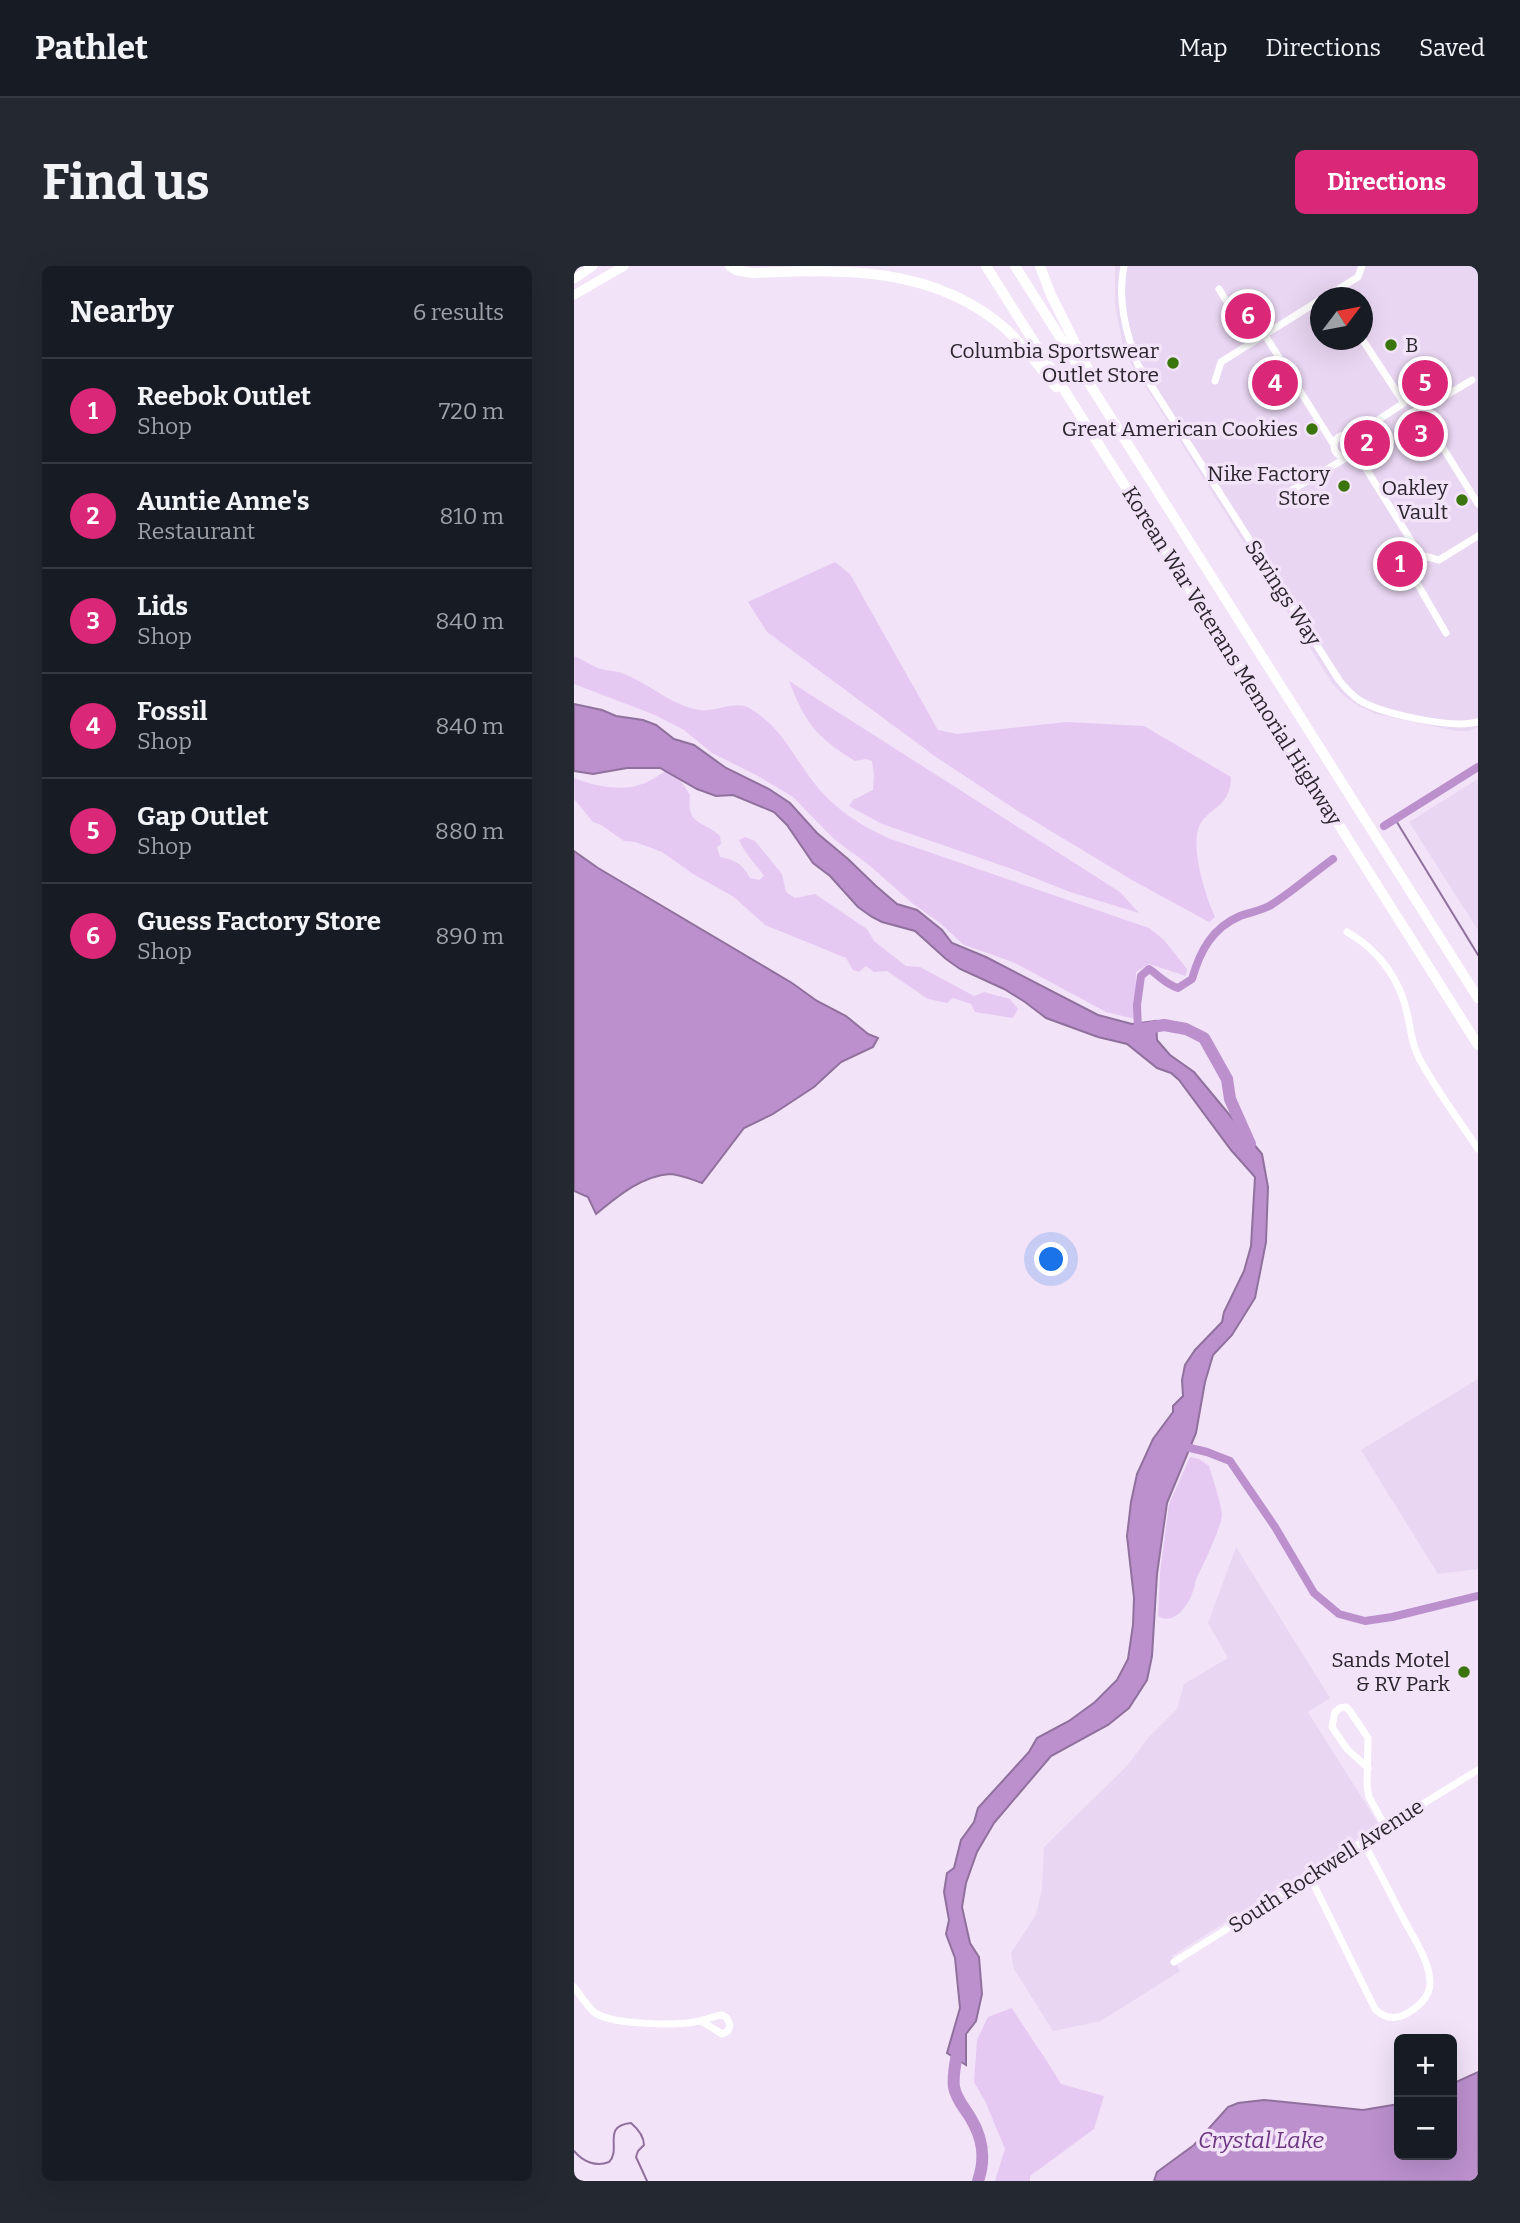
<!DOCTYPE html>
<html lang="en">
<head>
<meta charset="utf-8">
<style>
	:root { --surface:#171b24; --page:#242831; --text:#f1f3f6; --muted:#9ea1a6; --line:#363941; --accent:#db2777 }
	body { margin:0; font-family:Bitter,serif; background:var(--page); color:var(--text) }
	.controls { position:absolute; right:21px; bottom:21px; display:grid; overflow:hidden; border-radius:10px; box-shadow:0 7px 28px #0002 }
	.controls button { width:63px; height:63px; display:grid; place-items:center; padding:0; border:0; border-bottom:2px solid var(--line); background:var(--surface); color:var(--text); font:35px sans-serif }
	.compass { position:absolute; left:736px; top:21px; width:63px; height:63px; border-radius:50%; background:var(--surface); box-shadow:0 7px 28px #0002; rotate:58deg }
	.you { position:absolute; left:478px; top:994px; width:24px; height:24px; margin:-18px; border:5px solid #fff; border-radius:50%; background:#1a73e8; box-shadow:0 0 0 10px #1a73e833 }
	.badge { display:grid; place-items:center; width:46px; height:46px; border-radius:50%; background:var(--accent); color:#fff; font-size:23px; font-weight:700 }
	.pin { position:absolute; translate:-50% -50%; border:4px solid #fff; box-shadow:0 2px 7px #0006 }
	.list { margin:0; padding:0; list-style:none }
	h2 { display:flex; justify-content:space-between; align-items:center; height:91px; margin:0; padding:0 28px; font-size:30px }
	h2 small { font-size:23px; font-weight:400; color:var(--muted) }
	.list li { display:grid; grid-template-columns:46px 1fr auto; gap:21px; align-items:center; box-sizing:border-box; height:105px; padding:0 28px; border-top:2px solid var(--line) }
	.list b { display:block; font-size:26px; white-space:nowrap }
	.list p { margin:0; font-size:23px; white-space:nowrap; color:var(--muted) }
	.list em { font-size:23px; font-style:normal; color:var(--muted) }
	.map { position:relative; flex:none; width:904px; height:1915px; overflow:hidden; border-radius:10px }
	header { display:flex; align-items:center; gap:42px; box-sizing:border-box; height:98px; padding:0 35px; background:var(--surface); border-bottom:2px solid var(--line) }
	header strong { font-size:33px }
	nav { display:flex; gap:38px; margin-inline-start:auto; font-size:24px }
	.intro { display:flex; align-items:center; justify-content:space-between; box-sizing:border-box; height:168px; padding:0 42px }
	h1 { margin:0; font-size:49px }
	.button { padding:18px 32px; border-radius:10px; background:var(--accent); color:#fff; font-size:24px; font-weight:700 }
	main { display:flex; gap:42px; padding:0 42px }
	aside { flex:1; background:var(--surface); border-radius:10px; box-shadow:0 7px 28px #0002 }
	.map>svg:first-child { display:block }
	.built { fill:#e9d6f2; fill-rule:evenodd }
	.green { fill:#e6c9f3 }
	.water { fill:#bb90cd; stroke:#90709d; stroke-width:2 }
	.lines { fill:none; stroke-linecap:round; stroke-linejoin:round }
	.stream { stroke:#90709d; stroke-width:2 }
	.canal { stroke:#bb90cd; stroke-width:8 }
	.river { stroke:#bb90cd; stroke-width:12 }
	.minor { stroke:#fff; stroke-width:7 }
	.major { stroke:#fff; stroke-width:9 }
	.highway { stroke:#fff; stroke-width:10 }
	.poi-dot { fill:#3a750b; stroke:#f2e3f8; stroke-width:2.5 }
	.labels { text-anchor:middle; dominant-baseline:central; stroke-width:7; stroke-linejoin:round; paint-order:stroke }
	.poi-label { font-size:21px; fill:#2b252d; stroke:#f2e3f8; text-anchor:end }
	.street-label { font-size:21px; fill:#2b252d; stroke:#f2e3f8 }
	.water-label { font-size:23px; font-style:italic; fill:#6d3781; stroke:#f2e3f8 }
</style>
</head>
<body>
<header>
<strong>Pathlet</strong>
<nav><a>Map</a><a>Directions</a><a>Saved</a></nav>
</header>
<div class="intro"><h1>Find us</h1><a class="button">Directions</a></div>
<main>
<aside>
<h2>Nearby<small>6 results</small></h2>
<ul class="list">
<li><span class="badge">1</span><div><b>Reebok Outlet</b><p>Shop</p></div><em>720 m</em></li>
<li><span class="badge">2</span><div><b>Auntie Anne's</b><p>Restaurant</p></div><em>810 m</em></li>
<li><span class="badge">3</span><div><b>Lids</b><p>Shop</p></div><em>840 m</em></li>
<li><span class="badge">4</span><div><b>Fossil</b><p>Shop</p></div><em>840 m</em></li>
<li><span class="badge">5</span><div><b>Gap Outlet</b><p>Shop</p></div><em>880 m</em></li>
<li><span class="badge">6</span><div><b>Guess Factory Store</b><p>Shop</p></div><em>890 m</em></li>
</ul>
</aside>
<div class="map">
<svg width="904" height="1915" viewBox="0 0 904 1915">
	<rect width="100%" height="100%" fill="#f2e3f8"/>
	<path class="built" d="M 541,0 L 904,0 L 904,461 L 895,465 L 882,465 L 802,448 L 786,441 L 770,430 L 758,417 L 555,94 L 548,76 L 541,38 ZM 746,32 L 788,32 L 788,74 L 746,74 Z
		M 904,513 L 904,664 L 835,556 Z
		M 904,1113 L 904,1303 L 864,1308 L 787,1184 Z
		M 662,1281 L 756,1432 L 734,1446 L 805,1559 L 598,1690 L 606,1705 L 527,1755 L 479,1765 L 440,1703 L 437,1687 L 462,1649 L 468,1623 L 470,1581 L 553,1500 L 574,1472 L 603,1443 L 610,1418 L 654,1392 L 634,1357 Z"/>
	<path class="green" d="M 261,296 L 276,308 L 364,464 L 383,468 L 492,456 L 570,460 L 657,511 C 656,539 642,538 628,555 C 613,575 632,631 641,651 L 635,656 L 558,614 L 447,547 L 362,491 L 193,366 L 174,336 Z
		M 0,390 C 8,393 16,399 24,402 C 32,405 41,404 50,408 C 76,418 98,440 126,444 C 142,447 162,433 177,443 C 211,464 221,495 245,523 C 264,545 288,560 314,572 L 575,662 L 590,674 L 613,703 L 612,710 L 575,698 L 562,706 L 561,753 L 532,746 L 439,696 L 390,679 L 366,657 L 338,637 L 295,599 L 260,573 L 219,531 L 182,509 L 138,487 L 110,464 L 81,449 L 0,418 Z
		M 215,415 L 546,626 L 565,647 L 496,626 L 438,603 L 308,558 L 275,540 L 279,534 L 299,524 L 300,509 L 298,495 L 292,493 L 281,495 C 241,470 232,458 215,415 Z
		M 94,504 L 103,509 L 116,529 C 112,560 129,554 146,570 L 147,578 L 143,581 L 146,591 C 161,594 169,598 176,612 L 185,614 L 190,610 C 181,597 171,588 165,574 L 171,571 L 181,575 L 208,608 L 212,626 L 221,632 L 241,628 L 293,663 L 300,675 L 332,700 L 346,701 L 400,730 L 410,726 L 436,733 L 444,743 L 439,752 L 401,746 L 397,738 L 379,732 L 373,737 L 354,733 L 313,705 L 300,706 L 292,700 L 285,706 L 279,704 L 272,692 L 191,659 L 160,631 L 119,608 L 88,586 L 61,576 L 50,575 L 27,559 L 19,556 L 0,533 L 0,512 C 20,520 48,526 68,518 C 78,515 85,508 94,504 Z
		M 616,1191 L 625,1193 L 635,1200 C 639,1213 646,1234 648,1248 C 649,1257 629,1300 624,1309 C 621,1314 621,1320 619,1325 C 615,1339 600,1360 584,1350 L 586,1307 L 595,1238 Z
		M 438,1742 C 454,1768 472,1792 487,1818 L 530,1830 L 520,1863 L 456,1910 L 456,1915 L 421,1915 L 431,1883 L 411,1835 L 400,1816 L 403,1774 L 414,1751 Z"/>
	<path class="water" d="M 0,438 L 28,444 L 42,450 L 69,454 L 82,459 L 100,473 L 120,479 L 152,502 L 195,523 L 216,537 L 243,567 L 274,593 L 302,620 L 323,638 L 343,644 L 368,664 L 378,677 L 412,691 L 524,749 L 558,758 L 582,755 L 583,774 L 596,789 L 620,806 L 688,888 L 694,921 L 692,976 L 681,1032 L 658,1069 L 639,1089 L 631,1116 L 622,1167 L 593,1237 L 583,1308 L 578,1390 L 573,1414 L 555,1442 L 534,1459 L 477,1490 L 420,1557 L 403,1586 L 392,1617 L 388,1641 L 396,1677 L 405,1691 L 408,1728 L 402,1755 L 392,1768 L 392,1799 L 373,1787 L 386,1742 L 381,1692 L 372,1668 L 375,1654 L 370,1626 L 373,1607 L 380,1602 L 387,1574 L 400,1556 L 404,1542 L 455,1486 L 463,1472 L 495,1455 L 521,1436 L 543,1414 L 554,1393 L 559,1359 L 560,1332 L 553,1270 L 557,1236 L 563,1208 L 579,1173 L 599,1146 L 599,1140 L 609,1130 L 608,1114 L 611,1099 L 621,1084 L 648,1056 L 650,1046 L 670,1005 L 677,980 L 681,911 L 657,884 L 605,814 L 597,807 L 583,802 L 553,778 L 524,771 L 472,752 L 451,736 L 430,723 L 386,703 L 372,693 L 341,665 L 308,656 L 298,651 L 284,641 L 256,610 L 239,597 L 213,559 L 200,546 L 159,529 L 142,530 L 123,523 L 86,502 L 53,502 L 19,508 L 0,505 Z
		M 0,585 L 24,602 L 218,717 L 243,735 L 272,750 L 294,768 L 304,772 L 299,781 L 267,796 L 240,821 L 199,848 L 170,862 L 128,917 C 119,914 105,908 96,908 C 67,910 43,931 22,948 L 14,931 L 0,925 Z
		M 904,1806 L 904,1915 L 580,1915 L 583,1906 L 620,1879 L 654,1841 L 664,1837 L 690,1834 L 789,1844 L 825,1838 L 825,1889 L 878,1889 L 878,1818 Z"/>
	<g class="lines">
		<path class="stream" d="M 821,553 L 904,689
			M 0,1885 C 9,1896 22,1901 35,1896 C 48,1883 27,1860 57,1857 C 64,1863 70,1870 70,1879 L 64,1885 L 62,1891 L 73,1915"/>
		<path class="canal" d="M 810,560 L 904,501
			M 564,764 L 563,739 L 567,710 L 575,703 C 586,710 591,718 604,722 L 618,713 C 626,685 638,662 666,650 C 676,646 687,645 697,639 C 718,626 738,608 759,593
			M 608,1180 L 633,1186 L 656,1195 L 701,1261 L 740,1327 L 765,1348 L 791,1355 L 818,1351 L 904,1330"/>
		<path class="river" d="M 568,763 L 590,759 L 612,763 L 630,772 L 653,813 L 656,833 L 676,878
			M 385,1777 C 383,1790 378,1808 380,1821 C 382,1833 390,1841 396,1851 C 409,1872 412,1892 404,1915"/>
		<path class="minor" d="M 550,0 C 543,34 552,67 564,99 L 765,414 C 771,422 777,428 785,434 C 808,448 878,463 904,456
			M 645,23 L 678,77
			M 750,32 L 784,11 L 788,0
			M 691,69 L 760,179
			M 898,114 L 846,145 L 904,238
			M 641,115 L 647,96 L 746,34
			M760 180a11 11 0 1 1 22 0a11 11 0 1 1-22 0Z
			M 778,171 L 830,137 L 788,73
			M 781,185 L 846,289 L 840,312 L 872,367
			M 718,224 L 772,192
			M 846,289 L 865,294 L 904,270
			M 773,666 C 805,684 827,714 834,751 C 837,766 838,779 845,792 C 862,824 885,854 904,883
			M 794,1502 L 773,1483 L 758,1461 L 761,1446 L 766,1442 L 772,1441 L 776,1445 L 794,1472 L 793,1520 L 795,1531 L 811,1560
			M 736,1611 L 801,1743 C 809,1751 819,1754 830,1749 C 842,1743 856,1732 856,1717 C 856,1695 839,1671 829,1652 C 816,1627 803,1601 789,1576
			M 600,1696 C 702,1633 801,1566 904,1504
			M 0,1721 C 6,1729 13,1740 21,1747 C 40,1759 104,1760 126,1755 C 134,1753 140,1750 148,1749 L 153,1752 L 156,1759 L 154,1765 L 148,1768 L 127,1755"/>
		<path class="major" d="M 0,13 L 19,0
			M 0,29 L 50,0"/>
		<path class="highway" d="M 156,0 L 162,4 L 178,7 C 270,3 361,0 433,64 C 451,81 466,102 482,121
			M 412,0 L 904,779
			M 441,0 L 904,732
			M 466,0 L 477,29 L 515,105"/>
	</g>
	<g class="poi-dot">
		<circle cx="817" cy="79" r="7"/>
		<circle cx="599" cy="97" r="7"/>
		<circle cx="738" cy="163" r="7"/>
		<circle cx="770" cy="220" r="7"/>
		<circle cx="888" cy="234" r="7"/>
		<circle cx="890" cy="1406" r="7"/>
	</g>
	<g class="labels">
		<g class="poi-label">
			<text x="831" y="79" text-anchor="start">B</text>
			<text x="585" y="85">Columbia Sportswear<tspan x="585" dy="24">Outlet Store</tspan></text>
			<text x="724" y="163">Great American Cookies</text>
			<text x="756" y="208">Nike Factory<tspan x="756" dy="24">Store</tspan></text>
			<text x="874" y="222">Oakley<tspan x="874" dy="24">Vault</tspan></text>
			<text x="876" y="1394">Sands Motel<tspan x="876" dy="24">&amp; RV Park</tspan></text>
		</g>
		<g class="street-label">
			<text transform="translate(709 327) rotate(57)">Savings Way</text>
			<text transform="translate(658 390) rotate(58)">Korean War Veterans Memorial Highway</text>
			<text transform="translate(752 1600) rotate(-33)">South Rockwell Avenue</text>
		</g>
		<g class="water-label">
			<text x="687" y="1874">Crystal Lake</text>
		</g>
	</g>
</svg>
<div class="controls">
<button>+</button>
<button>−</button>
</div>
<svg class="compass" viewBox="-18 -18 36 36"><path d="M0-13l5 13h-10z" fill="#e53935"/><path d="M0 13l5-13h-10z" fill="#9ea1a6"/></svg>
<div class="you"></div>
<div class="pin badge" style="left:826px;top:298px">1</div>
<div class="pin badge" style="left:793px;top:177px">2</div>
<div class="pin badge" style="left:847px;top:168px">3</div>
<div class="pin badge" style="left:701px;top:117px">4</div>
<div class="pin badge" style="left:851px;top:117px">5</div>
<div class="pin badge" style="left:674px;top:50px">6</div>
</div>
</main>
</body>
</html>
